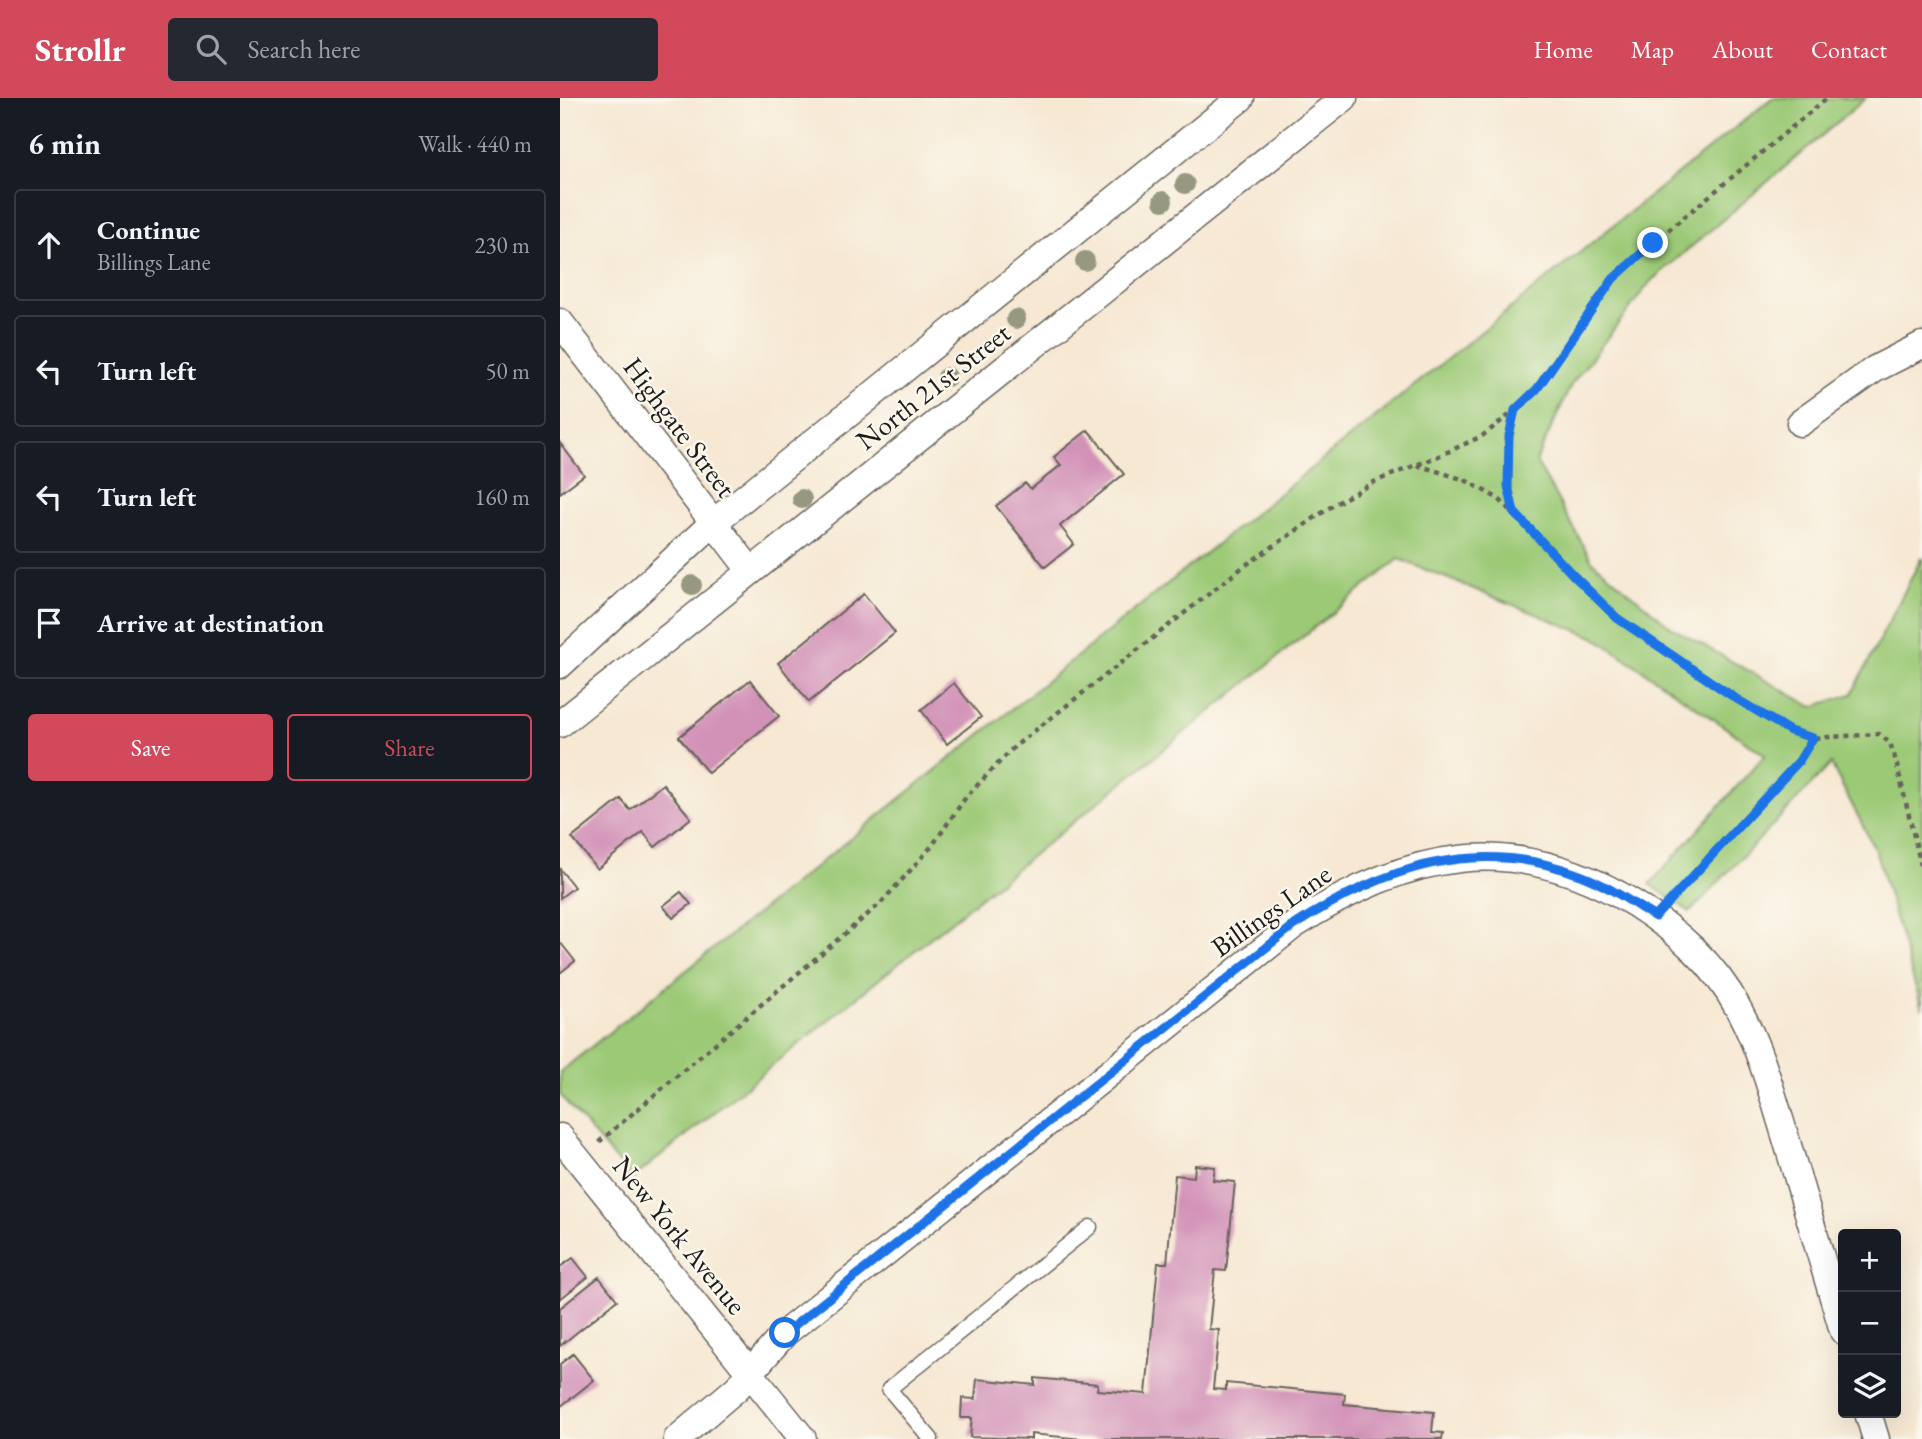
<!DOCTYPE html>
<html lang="en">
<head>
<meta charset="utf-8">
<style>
	:root { --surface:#171b24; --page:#242831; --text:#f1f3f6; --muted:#9ea1a6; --line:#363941; --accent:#d1495b }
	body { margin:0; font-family:"EB Garamond",serif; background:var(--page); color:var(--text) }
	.controls { position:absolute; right:21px; bottom:21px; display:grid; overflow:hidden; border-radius:7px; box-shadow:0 7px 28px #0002 }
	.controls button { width:63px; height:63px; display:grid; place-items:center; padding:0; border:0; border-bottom:2px solid var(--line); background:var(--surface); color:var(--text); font:35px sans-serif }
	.stop { position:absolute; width:21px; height:21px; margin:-16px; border:5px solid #1a73e8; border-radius:50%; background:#fff }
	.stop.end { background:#1a73e8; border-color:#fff; box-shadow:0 2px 7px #0008 }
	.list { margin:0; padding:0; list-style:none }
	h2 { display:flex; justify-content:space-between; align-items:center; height:91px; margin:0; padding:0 28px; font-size:30px }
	h2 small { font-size:23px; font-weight:400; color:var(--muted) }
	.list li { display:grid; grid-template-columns:46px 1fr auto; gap:21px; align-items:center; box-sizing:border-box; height:112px; margin:0 14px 14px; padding:0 14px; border:2px solid var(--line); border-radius:7px }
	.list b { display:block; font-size:26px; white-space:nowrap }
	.list p { margin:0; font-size:23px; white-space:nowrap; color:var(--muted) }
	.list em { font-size:23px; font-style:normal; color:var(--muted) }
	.actions { display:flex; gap:14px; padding:21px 28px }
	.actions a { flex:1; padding:16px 0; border:2px solid var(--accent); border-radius:7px; text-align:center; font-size:24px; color:var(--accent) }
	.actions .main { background:var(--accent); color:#fff }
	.icon { flex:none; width:38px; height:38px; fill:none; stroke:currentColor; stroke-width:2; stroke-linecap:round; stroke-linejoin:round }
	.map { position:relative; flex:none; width:1362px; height:1341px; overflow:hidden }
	header { display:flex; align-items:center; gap:42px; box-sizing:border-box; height:98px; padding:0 35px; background:var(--accent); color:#fff }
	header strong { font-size:33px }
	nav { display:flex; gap:38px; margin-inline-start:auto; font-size:24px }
	.search { width:490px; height:63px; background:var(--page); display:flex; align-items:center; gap:18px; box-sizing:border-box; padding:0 24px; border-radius:7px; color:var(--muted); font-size:26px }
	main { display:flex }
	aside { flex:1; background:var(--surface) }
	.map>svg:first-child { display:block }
	.green { fill:#9bc976; stroke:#5c7249; stroke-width:2 }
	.building { fill:#d292b7 }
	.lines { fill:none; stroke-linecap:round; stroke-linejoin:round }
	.lane-casing { stroke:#68635c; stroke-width:17 }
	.street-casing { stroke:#68635c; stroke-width:29 }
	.path { stroke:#68635c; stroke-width:4.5; stroke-dasharray:5 5; stroke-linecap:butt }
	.lane { stroke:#fff; stroke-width:14 }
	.street { stroke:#fff; stroke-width:26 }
	.tree { fill:#969980 }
	.route { stroke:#1a73e8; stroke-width:9 }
	.labels { text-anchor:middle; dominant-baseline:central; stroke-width:5; stroke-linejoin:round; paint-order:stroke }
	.street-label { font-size:28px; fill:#1c1c1c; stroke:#fbf7ec }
</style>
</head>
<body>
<header>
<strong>Strollr</strong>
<div class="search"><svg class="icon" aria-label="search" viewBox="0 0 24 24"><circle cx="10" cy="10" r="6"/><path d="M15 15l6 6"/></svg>Search here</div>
<nav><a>Home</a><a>Map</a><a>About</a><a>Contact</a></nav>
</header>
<main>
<aside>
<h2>6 min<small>Walk · 440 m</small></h2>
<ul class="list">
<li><svg class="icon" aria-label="ahead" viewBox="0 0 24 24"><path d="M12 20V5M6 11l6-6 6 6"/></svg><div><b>Continue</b><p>Billings Lane</p></div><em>230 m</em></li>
<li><svg class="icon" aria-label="left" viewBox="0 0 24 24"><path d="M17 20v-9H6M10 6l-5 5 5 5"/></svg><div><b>Turn left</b></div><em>50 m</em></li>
<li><svg class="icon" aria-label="left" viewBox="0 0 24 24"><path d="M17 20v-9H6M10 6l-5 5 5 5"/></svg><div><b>Turn left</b></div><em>160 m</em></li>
<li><svg class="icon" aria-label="arrive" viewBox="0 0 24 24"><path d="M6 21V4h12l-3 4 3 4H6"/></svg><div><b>Arrive at destination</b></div></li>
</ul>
<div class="actions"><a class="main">Save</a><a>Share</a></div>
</aside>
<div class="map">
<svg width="1362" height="1341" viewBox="0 0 1362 1341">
	<rect width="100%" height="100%" fill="#fbf7ec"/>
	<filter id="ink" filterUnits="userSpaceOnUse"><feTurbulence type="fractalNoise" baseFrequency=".0143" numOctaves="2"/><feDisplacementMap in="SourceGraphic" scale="14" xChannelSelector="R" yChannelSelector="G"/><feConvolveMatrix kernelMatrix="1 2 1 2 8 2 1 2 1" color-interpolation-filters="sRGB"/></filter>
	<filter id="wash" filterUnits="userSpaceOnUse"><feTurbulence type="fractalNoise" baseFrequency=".00686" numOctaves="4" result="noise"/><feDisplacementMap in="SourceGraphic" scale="28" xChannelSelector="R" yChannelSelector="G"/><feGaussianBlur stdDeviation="1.57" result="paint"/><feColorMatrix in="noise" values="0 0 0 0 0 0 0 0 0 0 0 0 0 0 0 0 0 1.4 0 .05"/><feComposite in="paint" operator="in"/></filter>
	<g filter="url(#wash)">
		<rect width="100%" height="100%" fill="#f6e8d3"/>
		<path class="green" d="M 1212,0 L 1306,0 L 1091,183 L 1011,287 L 976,363 L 1032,463 L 1111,529 L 1253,609 L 1292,596 L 1362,459 L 1362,911 L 1315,751 L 1271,666 L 1130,814 L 1090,786 L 1205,657 L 1036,540 L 839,461 L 72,1081 L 0,997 L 0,974 Z"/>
		<g id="blocks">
			<path class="building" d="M 528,332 L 564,376 L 500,428 L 514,446 L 485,469 L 436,408 L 465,385 L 471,391 L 501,367 L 494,359 Z
				M 0,345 L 24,377 L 0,395 Z
				M 304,496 L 335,535 L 249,604 L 218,565 Z
				M 190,582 L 219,618 L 148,675 L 119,639 Z
				M 394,585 L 421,619 L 387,646 L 361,612 Z
				M 103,686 L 131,720 L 95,749 L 83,734 L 37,771 L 12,740 L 61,701 L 70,712 Z
				M 0,771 L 14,789 L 0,800 Z
				M 121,794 L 131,806 L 113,820 L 103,808 Z
				M 0,844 L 15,863 L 0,875 Z
				M 635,1067 L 655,1069 L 653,1082 L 675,1084 L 666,1173 L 655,1172 L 649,1231 L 659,1232 L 653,1291 L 666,1292 L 666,1285 L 785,1296 L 784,1306 L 874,1314 L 872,1334 L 883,1335 L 882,1341 L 523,1341 L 471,1336 L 471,1341 L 410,1339 L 412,1320 L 401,1320 L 402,1300 L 415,1301 L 417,1281 L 475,1287 L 475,1280 L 538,1286 L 537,1292 L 586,1296 L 598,1165 L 607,1165 L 615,1077 L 634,1079 Z
				M 13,1160 L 28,1179 L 0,1201 L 0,1169 Z
				M 39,1179 L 57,1202 L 0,1248 L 0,1210 Z
				M 13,1256 L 34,1282 L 0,1309 L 0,1266 Z"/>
		</g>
	</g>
	<g filter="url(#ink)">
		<use href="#blocks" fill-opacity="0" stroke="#68635c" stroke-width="2"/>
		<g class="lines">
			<defs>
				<path id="lane" d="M 371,1341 L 329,1291 L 530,1129"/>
				<path id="street" d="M 0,224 L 190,472
					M 1240,325 L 1315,271 L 1362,247
					M 0,567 L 153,425 L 681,0
					M 0,626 L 784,0
					M 0,1039 L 243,1341
					M 1308,1315 L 1316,1341
					M 117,1341 L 177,1290 L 225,1235 L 733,828 C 847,753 954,731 1075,806 C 1117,833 1154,865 1178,910 C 1201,952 1213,999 1227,1044 C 1246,1107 1264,1170 1283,1233"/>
			</defs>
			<use href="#lane" class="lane-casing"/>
			<use href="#street" class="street-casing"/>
			<path class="path" d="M 857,367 L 905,382 L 939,401 L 1057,520 L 1175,600 L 1230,633 L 1253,640 L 1319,636 L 1330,645 L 1336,663 L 1362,772
				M 954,413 C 946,379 947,346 955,312
				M 1113,799 L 1239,663 L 1253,640
				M 39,1044 L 321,805 L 372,748 L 406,699 L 454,649 L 683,469 L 775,406 L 814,384 L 881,357 L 922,338 L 965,305 L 977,291 L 1053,181 L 1093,145 L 1267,0"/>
			<use href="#lane" class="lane"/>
			<use href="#street" class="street"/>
		</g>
		<g class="tree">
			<circle cx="625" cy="86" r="10"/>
			<circle cx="603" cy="103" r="10"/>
			<circle cx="525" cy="163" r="10"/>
			<circle cx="456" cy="221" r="10"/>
			<circle cx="387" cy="279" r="10"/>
			<circle cx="242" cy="401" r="10"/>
			<circle cx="132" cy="487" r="10"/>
		</g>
	</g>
	<g class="lines" filter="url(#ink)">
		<path class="route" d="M 225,1235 L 733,828 C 822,770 916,737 1020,777 C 1047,787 1071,804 1095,819 L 1239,663 L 1253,640 L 1230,633 L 1175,600 L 1057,520 L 1013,477 L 954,414 L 948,388 L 949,338 L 955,312 L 977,291 L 1053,181 L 1093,145"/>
	</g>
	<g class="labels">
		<g class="street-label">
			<text transform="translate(373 288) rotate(-38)">North 21st Street</text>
			<text transform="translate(120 329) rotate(53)">Highgate Street</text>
			<text transform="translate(711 812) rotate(-35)">Billings Lane</text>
			<text transform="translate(120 1137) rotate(51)">New York Avenue</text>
		</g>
	</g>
</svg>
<div class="controls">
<button>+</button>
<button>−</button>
<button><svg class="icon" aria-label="layers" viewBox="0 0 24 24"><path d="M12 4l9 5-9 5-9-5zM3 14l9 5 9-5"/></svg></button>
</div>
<div class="stop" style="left:225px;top:1235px"></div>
<div class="stop end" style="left:1093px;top:145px"></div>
</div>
</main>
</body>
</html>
